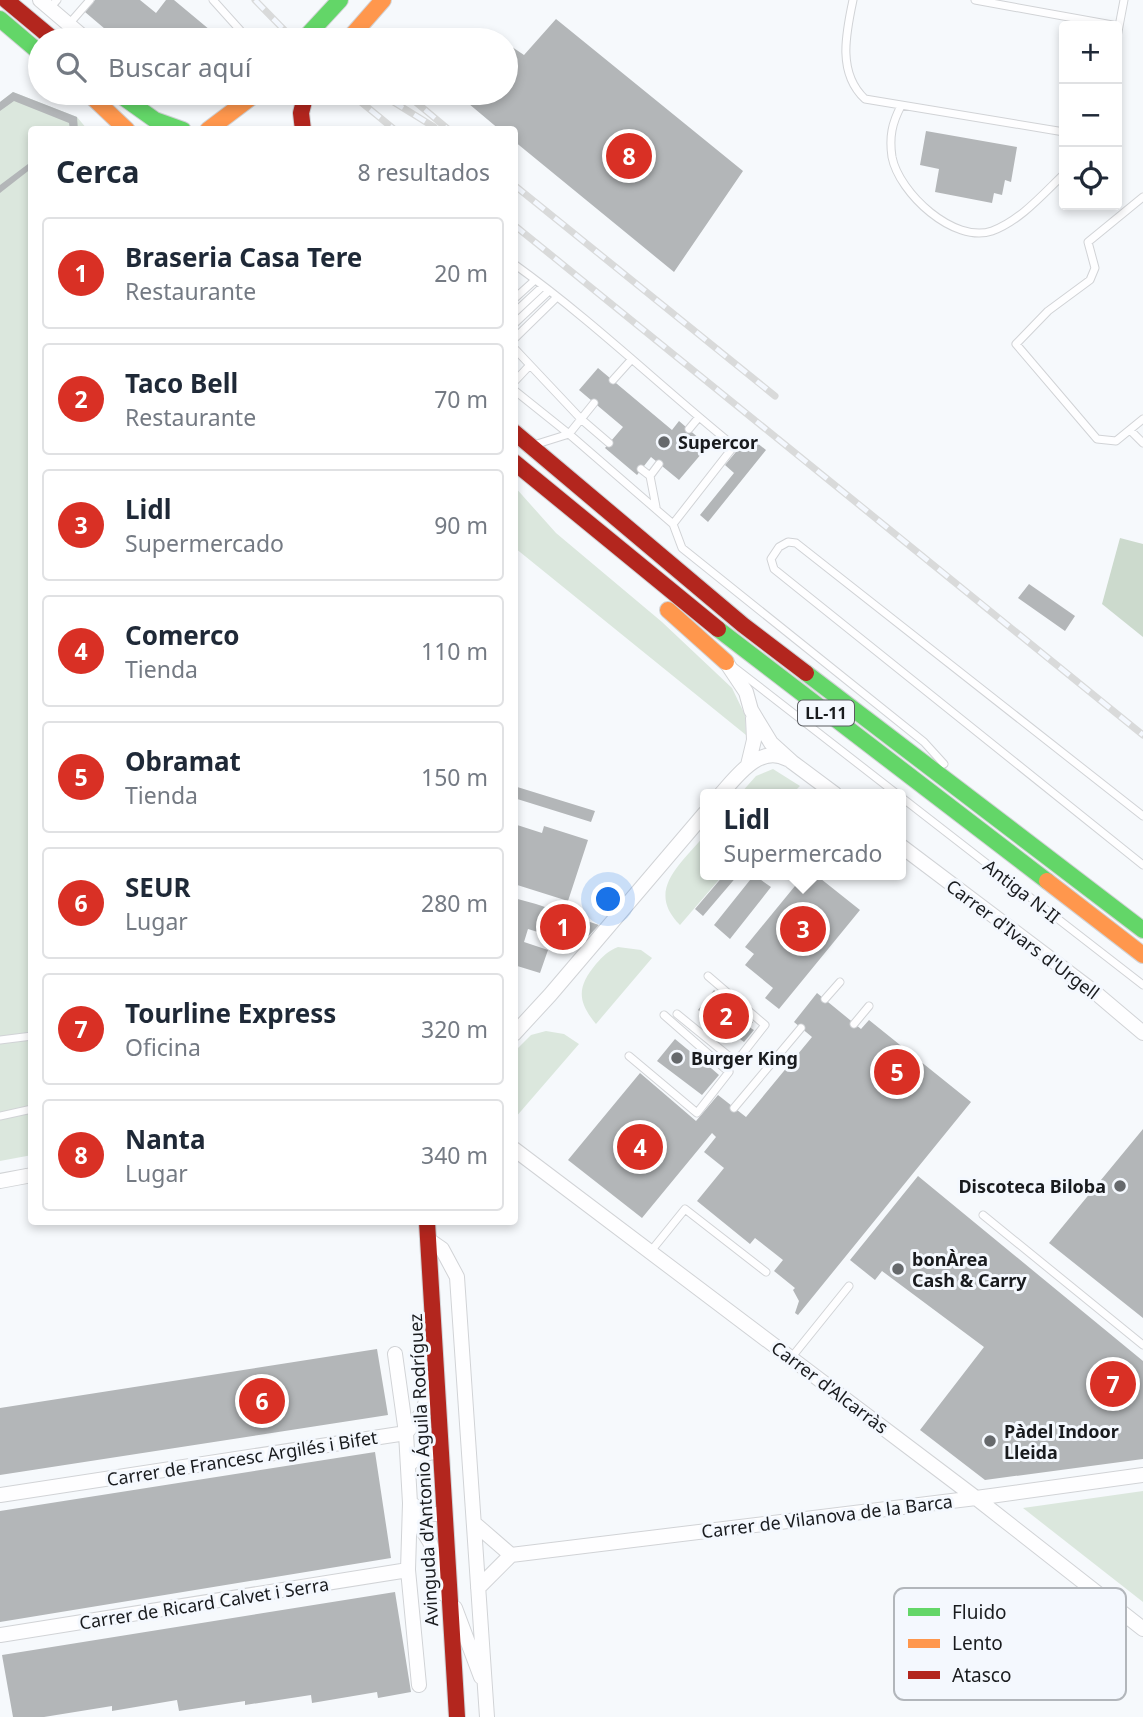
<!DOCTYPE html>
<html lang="es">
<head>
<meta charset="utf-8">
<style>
	:root { --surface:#fff; --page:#f2f2f3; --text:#1f2937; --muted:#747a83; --line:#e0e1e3; --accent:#d93025 }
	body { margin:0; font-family:"Noto Sans",sans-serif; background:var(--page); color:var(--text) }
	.controls { position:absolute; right:21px; top:21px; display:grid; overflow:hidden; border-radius:7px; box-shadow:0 4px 10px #0003 }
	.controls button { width:63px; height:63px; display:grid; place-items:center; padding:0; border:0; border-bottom:2px solid var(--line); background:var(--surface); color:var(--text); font:35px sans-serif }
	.you { position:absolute; left:609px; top:900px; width:24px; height:24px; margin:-18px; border:5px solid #fff; border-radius:50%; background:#1a73e8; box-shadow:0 0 0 10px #1a73e833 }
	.badge { display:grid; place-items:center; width:46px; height:46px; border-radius:50%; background:var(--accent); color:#fff; font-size:23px; font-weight:700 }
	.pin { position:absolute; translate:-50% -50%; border:4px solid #fff; box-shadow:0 2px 7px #0006 }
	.popup { position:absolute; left:700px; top:789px; width:206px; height:91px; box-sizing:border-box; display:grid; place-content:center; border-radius:7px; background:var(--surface); filter:drop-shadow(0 2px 5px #0005); font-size:23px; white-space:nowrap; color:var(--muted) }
	.popup b { font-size:26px; color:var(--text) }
	.popup::after { content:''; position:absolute; left:50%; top:100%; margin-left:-14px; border:14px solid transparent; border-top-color:var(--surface) }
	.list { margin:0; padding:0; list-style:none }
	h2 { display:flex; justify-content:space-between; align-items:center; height:91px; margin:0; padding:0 28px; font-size:30px }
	h2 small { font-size:23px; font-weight:400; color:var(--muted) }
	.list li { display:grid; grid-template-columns:46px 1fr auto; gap:21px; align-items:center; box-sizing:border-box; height:112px; margin:0 14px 14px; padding:0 14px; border:2px solid var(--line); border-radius:7px }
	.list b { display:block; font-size:26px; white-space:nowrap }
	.list p { margin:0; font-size:23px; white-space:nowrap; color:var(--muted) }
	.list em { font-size:23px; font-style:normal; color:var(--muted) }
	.icon { flex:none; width:38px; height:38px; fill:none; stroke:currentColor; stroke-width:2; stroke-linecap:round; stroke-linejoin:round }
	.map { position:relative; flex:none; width:1143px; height:1717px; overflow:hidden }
	.search { position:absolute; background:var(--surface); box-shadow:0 4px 10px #0003; left:28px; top:28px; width:490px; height:77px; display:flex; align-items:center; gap:18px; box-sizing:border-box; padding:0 24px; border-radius:38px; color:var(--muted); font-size:26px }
	.panel { position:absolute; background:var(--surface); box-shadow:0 4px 10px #0003; left:28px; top:126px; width:490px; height:1099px; border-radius:7px }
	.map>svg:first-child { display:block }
	.green { fill:#dbe7dd }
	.forest { fill:#ccdacd }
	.building { fill:#b3b6b8 }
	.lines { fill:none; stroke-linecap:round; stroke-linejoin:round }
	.lane-casing { stroke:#d1d3d6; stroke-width:9 }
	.street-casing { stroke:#d1d3d6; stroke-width:16 }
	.fast-casing { stroke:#d1d3d6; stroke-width:18 }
	.slow-casing { stroke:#d1d3d6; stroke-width:18 }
	.jam-casing { stroke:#d1d3d6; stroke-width:18 }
	.lane { stroke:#fefeff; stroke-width:7 }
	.street { stroke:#fefeff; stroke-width:14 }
	.fast { stroke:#63d668; stroke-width:16 }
	.slow { stroke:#ff974d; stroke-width:16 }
	.jam { stroke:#b3261e; stroke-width:16 }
	.rail-casing { stroke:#d9dada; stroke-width:7 }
	.rail { stroke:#f4f8fe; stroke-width:4.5; stroke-dasharray:13; stroke-linecap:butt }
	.poi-dot { fill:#66696c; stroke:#f4f8fe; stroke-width:2.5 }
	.labels { text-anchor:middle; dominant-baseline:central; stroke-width:6; stroke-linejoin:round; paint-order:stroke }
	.shield { fill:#f4f8fe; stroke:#5b5d61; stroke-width:2 }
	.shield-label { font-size:16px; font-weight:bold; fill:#191b1e }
	.poi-label { font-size:18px; font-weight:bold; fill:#191b1e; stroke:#f4f8fe; text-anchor:start }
	.street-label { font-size:18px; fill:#191b1e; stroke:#f4f8fe }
	.key { fill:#f4f8fe; stroke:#b2b6bb; stroke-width:2 }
	.key-label { font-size:19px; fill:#191b1e }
</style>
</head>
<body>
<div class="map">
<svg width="1143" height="1717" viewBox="0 0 1143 1717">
	<rect width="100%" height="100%" fill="#f6f9fc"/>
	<path class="green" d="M 13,92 L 77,117 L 87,129 L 32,130 L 32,1155 L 0,1161 L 0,102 Z
		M 514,486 L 556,533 L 662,622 L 732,688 L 745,715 L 746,735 L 515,548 Z
		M 773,769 L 800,786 L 792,794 L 740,794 L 756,776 Z
		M 705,835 L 705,875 L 723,875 L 680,925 C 645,890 681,864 705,835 Z
		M 618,947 L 641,950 L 652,958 L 596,1024 C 577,1001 577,987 596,964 C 603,956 608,951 618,947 Z
		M 546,1031 L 564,1034 L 579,1044 L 515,1118 L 515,1051 L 531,1035 Z
		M 1143,1491 L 1143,1602 L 1023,1508 Z"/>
	<path class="forest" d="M 1120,538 L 1143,544 L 1143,637 L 1102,604 Z"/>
	<path class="building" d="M 95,0 L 140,0 L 156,13 L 166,0 L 174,0 L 222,40 L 118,40 L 85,12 Z
		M 556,19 L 743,171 L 674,272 L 514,141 L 514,130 L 500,130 L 456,93 L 506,93 L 506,43 L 524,55 Z
		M 13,92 L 77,117 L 78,130 L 70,130 L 69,123 L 14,101 L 0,111 L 0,102 Z
		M 926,131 L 1017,147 L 1011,182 L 1005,180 L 1002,195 L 994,193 L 992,203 L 935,192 L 939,169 L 920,165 Z
		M 32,161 L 32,168 L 0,193 L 0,185 Z
		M 598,368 L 672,430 L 679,421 L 708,446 L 679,480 L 651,457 L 637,475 L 605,448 L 623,427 L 579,390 Z
		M 751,438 L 766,450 L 708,522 L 700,515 L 734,473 L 725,465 L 745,441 L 748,443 Z
		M 1029,584 L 1075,616 L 1065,631 L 1018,598 Z
		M 514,786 L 595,811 L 591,822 L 514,798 Z
		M 514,824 L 542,833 L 544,826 L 588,840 L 568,901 L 514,884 Z
		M 724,875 L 738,875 L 703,916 L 695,909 Z
		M 754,875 L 771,887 L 730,939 L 714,925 Z
		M 804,875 L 816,875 L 860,910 L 779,1009 L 765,998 L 773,988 L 745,965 L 754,954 L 745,947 Z
		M 514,898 L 536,904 L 599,925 L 580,945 L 528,929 L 524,942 L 548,950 L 540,973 L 514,965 Z
		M 714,990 L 753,1022 L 749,1027 L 754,1030 L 744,1042 L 733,1034 L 731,1037 L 698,1010 Z
		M 817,993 L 861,1029 L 869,1020 L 971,1102 L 798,1315 L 795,1313 L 799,1301 L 793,1290 L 795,1288 L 774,1271 L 783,1260 L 755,1238 L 750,1244 L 697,1201 L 724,1168 L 704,1152 L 716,1137 L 712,1133 L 642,1218 L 568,1160 L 640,1073 L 696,1121 L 718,1095 L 746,1117 L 812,1037 L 794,1022 Z
		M 675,1039 L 698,1058 L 700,1056 L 705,1060 L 704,1062 L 719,1075 L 702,1095 L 657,1061 Z
		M 1143,1129 L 1143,1318 L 1049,1243 Z
		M 918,1176 L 1143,1361 L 1143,1459 L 985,1480 L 920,1430 L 984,1347 L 882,1271 L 875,1280 L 850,1260 Z
		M 377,1349 L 388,1415 L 0,1475 L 0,1408 Z
		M 375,1452 L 391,1558 L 0,1622 L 0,1511 Z
		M 395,1592 L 411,1692 L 378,1698 L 377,1692 L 312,1703 L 311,1695 L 245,1705 L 245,1701 L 179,1711 L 177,1700 L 112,1711 L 112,1706 L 44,1717 L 13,1717 L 2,1655 Z"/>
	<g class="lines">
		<defs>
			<path id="lane" d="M 213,0 L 249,40
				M 853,0 C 846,33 837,73 865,99 L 1064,132
				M 975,0 L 1118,26
				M 50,8 L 57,0
				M 69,24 L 90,0
				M 1117,37 L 1124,0
				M 117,40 L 118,40
				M 178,93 L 198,93
				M 901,106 C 892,123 889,137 892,157 C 899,193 954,244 992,231 C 1020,221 1044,193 1064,174
				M 1143,197 L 1088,242 L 1095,268 L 1090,280 L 1048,311 L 1016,344 L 1097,439 L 1116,441 L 1143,419
				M 514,264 C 592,320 660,386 734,446 L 673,524
				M 514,299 L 535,280
				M 514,313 L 543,286
				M 514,324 L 549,291
				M 514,339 L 557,297
				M 514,348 L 581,419 L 609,443
				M 613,380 L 631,360
				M 514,382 L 530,365
				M 514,390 L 569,434 L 594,403
				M 689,429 L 699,417
				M 1130,430 L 1143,443
				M 537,444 L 569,434 L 673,524 L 682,548 L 924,742 L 944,764
				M 641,469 L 650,476
				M 656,507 L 650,476 L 659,464
				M 735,668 L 897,794
				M 901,797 L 1143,985
				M 1143,816 L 796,543 L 788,542 L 779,547 L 771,559 L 774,569 L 1143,865
				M 825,999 L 840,982
				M 677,1014 L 736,1062 L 765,1025 L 708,976
				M 854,1024 L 869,1006
				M 0,1040 L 32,1036
				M 629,1056 L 697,1113 L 729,1072 L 664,1015
				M 734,1108 L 801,1028
				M 0,1116 L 32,1109
				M 983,1215 L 1143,1345
				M 651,1251 L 685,1209 L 766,1272
				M 791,1358 L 849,1286"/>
			<path id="street" d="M 40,0 L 87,40
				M 726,662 L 746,692 L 751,710 L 771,743 L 792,762 L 835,794
				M 748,765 L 754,740 L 753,718
				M 721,794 C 737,776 760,744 787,759
				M 901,846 L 1097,994 L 1143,1033
				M 514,1034 L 550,995 L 705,813
				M 514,1149 L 976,1498 L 1143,1629
				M 0,1181 L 32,1175
				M 429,1240 L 442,1249 L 457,1277 L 487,1717
				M 395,1354 L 406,1433 L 410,1503 L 408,1570 L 419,1685
				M 408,1465 C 419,1456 427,1451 441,1452
				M 0,1495 L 406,1433 L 423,1412 L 432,1377
				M 410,1503 L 427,1514 L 445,1514
				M 410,1510 L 430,1542 L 444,1594
				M 474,1523 L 511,1555
				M 478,1588 L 511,1555 L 976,1498 L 1143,1475
				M 455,1608 L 481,1677
				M 0,1635 L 408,1570"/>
			<path id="fast" d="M 0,19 L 40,53
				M 303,40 L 340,0
				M 117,93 L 155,120 L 183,130
				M 718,629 L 1047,881
				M 806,673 L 1143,930"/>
			<path id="slow" d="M 348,40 L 383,0
				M 88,93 L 127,130
				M 208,130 L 257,93
				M 668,610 L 726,662
				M 1047,881 L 1143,955"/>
			<path id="jam" d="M 6,0 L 54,40
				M 303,130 L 301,113 L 306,93
				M 514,432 L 743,625 L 806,673
				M 514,462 L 718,629
				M 427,1222 L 457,1717"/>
		</defs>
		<use href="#lane" class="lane-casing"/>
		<use href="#street" class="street-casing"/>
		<use href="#fast" class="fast-casing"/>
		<use href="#slow" class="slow-casing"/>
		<use href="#jam" class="jam-casing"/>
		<use href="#lane" class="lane"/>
		<use href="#street" class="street"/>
		<use href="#fast" class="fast"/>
		<use href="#slow" class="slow"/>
		<use href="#jam" class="jam"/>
		<defs>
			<path id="rail" d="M 255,0 L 294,40
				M 350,93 L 395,130
				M 405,93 L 449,130
				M 392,101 L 434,127
				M 514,185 L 775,396
				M 514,225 L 1143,735"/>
		</defs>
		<use href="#rail" class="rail-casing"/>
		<use href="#rail" class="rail"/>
	</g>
	<g class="poi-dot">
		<circle cx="664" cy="442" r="7"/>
		<circle cx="677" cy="1058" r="7"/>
		<circle cx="1120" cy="1186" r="7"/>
		<circle cx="898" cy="1269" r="7"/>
		<circle cx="990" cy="1441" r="7"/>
	</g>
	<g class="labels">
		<rect class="shield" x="798" y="700.5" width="56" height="25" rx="5"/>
		<g class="shield-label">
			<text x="826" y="713">LL-11</text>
		</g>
		<g class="poi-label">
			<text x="678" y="442">Supercor</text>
			<text x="691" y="1058">Burger King</text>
			<text x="1106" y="1186" text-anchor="end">Discoteca Biloba</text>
			<text x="912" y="1259">bonÀrea<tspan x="912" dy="21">Cash &amp; Carry</tspan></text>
			<text x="1004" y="1431">Pàdel Indoor<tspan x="1004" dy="21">Lleida</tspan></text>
		</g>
		<g class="street-label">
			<text transform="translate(1022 891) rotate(38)">Antiga N-II</text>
			<text transform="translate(1023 939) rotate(37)">Carrer d'Ivars d'Urgell</text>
			<text transform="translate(830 1387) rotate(37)">Carrer d'Alcarràs</text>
			<text transform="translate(242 1458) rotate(-9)">Carrer de Francesc Argilés i Bifet</text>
			<text transform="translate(423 1470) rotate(-93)">Avinguda d'Antonio Águila Rodríguez</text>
			<text transform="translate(827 1516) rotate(-7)">Carrer de Vilanova de la Barca</text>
			<text transform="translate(204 1603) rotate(-9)">Carrer de Ricard Calvet i Serra</text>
		</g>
	</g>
	<rect x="894" y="1588" width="232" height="112" rx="10" class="key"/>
	<rect x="908" y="1608" width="32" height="8" fill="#63d668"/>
	<rect x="908" y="1639" width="32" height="9" fill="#ff974d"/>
	<rect x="908" y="1671" width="32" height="8" fill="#b3261e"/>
	<g class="key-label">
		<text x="952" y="1619">Fluido</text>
		<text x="952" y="1650">Lento</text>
		<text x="952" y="1682">Atasco</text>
	</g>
</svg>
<div class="controls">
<button>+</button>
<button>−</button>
<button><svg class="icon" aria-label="locate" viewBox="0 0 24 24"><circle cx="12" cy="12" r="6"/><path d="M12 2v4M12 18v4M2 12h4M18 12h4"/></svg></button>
</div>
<div class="you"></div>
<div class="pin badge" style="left:563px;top:927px">1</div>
<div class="pin badge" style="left:726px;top:1016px">2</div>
<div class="pin badge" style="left:803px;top:929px">3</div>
<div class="popup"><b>Lidl</b>Supermercado</div>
<div class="pin badge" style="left:640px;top:1147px">4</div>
<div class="pin badge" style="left:897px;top:1072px">5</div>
<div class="pin badge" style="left:262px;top:1401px">6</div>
<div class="pin badge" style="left:1113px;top:1384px">7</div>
<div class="pin badge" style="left:629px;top:156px">8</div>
<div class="search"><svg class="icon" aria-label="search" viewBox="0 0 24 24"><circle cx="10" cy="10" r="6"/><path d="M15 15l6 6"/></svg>Buscar aquí</div>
<section class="panel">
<h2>Cerca<small>8 resultados</small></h2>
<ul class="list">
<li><span class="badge">1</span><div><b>Braseria Casa Tere</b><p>Restaurante</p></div><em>20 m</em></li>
<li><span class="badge">2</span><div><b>Taco Bell</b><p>Restaurante</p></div><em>70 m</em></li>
<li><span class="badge">3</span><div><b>Lidl</b><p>Supermercado</p></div><em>90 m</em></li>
<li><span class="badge">4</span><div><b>Comerco</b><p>Tienda</p></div><em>110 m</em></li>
<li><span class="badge">5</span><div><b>Obramat</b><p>Tienda</p></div><em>150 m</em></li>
<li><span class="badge">6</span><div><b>SEUR</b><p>Lugar</p></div><em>280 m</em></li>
<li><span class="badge">7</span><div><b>Tourline Express</b><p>Oficina</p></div><em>320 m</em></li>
<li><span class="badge">8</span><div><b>Nanta</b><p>Lugar</p></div><em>340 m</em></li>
</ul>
</section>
</div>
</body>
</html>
